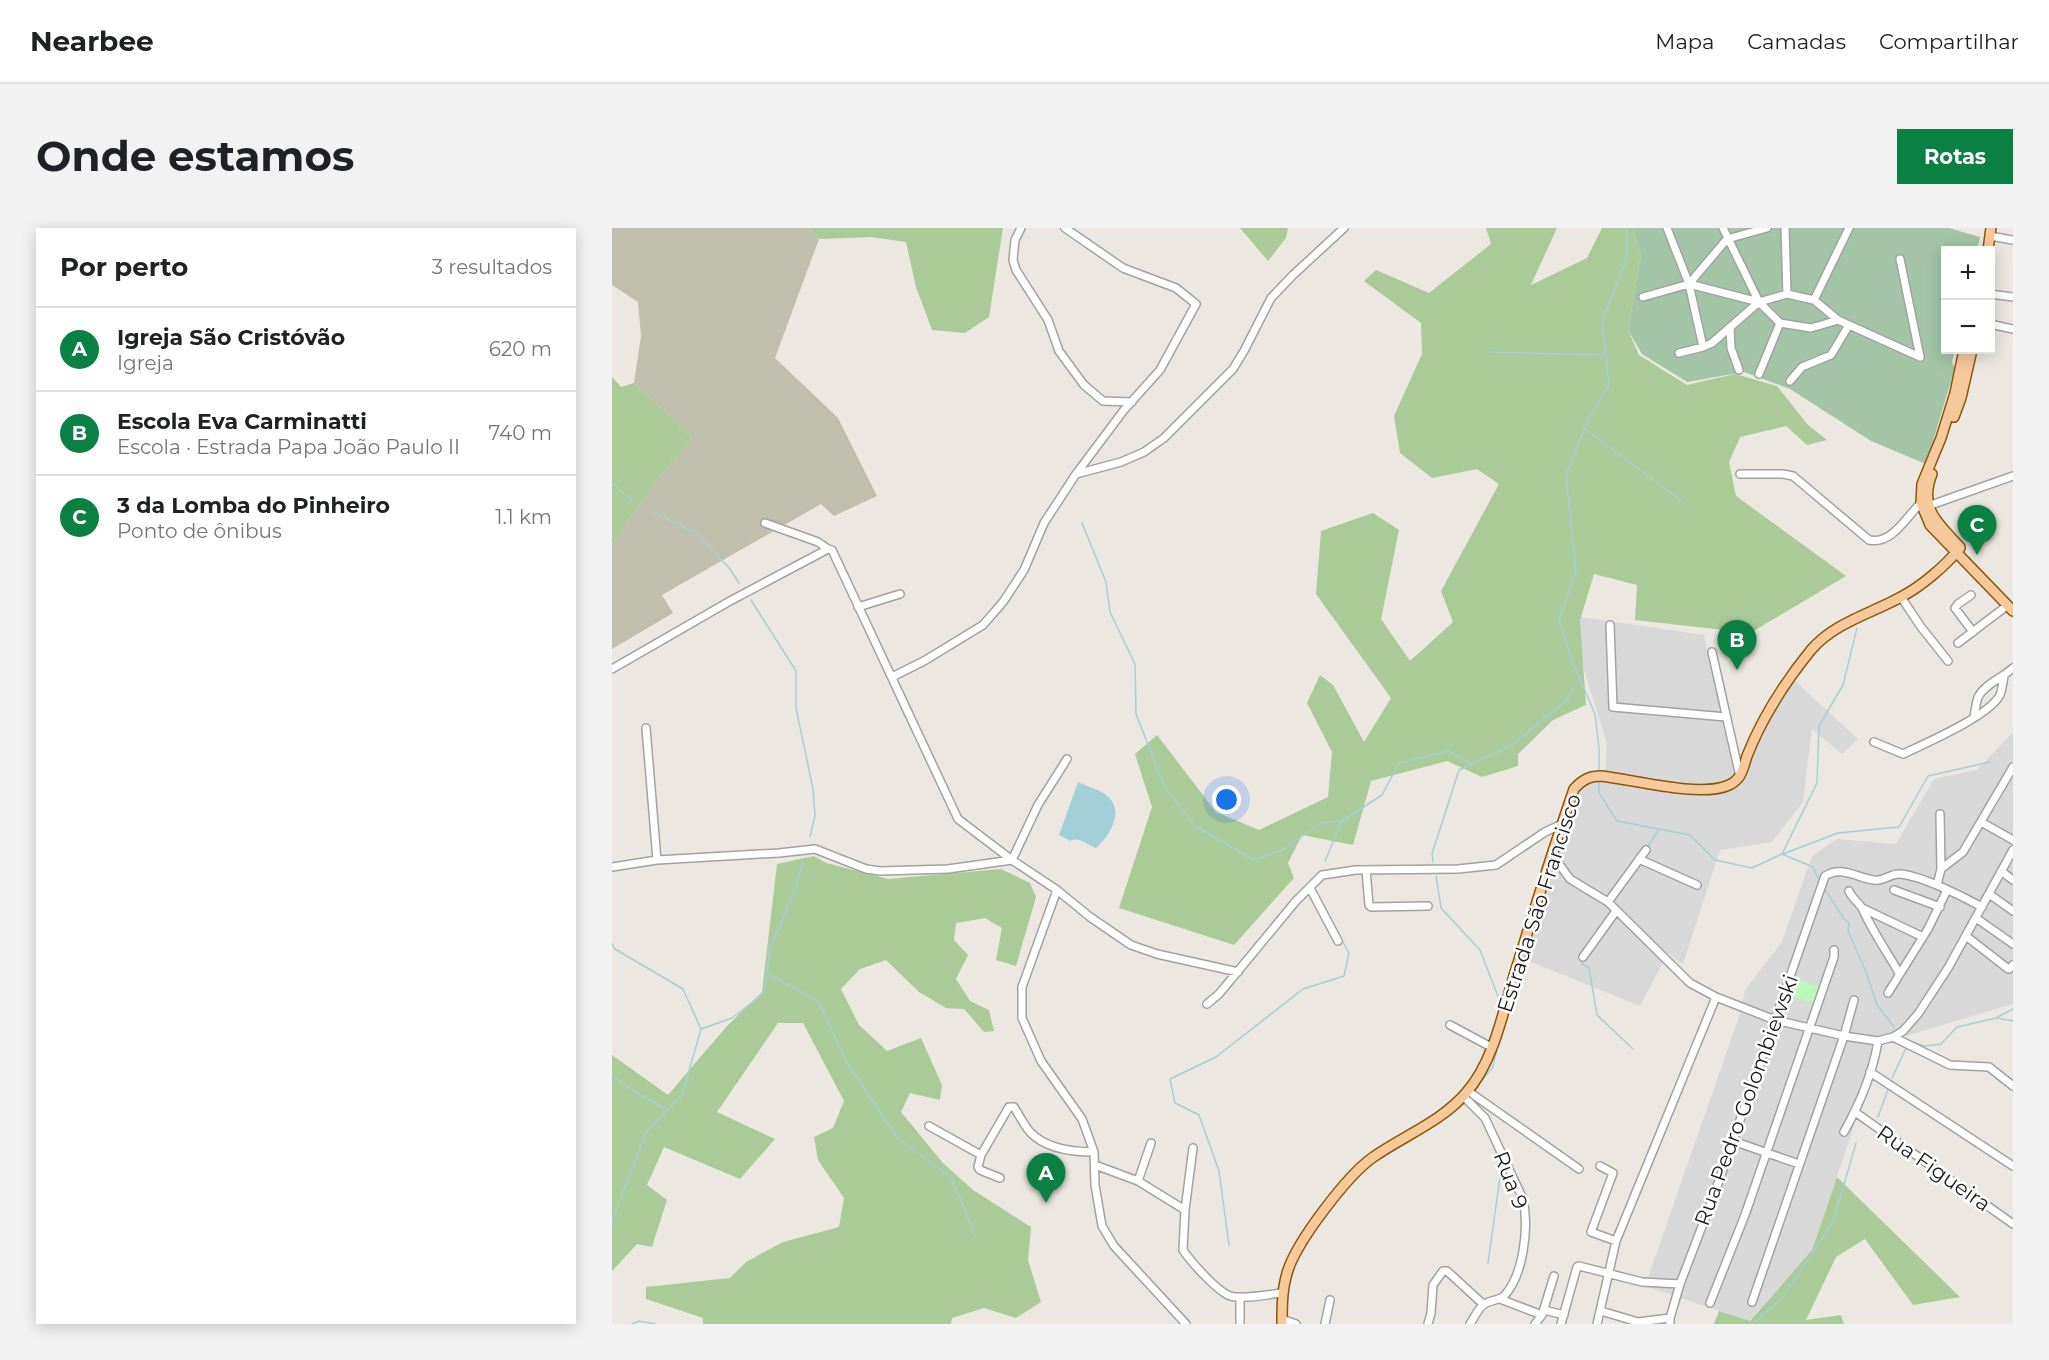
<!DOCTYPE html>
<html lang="pt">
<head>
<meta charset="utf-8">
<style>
	:root { --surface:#fff; --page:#f2f2f2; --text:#202124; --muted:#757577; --line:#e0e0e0; --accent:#0b8043 }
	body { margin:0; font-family:Montserrat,sans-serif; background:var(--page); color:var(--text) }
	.controls { position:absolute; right:18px; top:18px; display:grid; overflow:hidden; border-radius:0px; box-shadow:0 3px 15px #0003 }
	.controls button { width:54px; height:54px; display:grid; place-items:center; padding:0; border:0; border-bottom:2px solid var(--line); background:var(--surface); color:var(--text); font:30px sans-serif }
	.you { position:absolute; left:615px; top:572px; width:21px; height:21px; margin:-15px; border:4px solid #fff; border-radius:50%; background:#1a73e8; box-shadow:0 0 0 9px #1a73e833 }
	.badge { display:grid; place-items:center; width:39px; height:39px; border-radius:50%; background:var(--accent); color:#fff; font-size:20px; font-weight:700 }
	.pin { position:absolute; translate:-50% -50px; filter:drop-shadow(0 2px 3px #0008) }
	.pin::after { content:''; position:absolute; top:32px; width:21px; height:18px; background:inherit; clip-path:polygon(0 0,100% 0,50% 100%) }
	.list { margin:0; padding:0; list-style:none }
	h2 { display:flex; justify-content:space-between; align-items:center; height:78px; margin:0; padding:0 24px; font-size:26px }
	h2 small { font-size:20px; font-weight:400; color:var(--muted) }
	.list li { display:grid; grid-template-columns:39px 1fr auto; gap:18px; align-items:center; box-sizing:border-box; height:84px; padding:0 24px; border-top:2px solid var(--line) }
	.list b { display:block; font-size:22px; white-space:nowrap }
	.list p { margin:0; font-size:20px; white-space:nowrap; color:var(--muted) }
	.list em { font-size:20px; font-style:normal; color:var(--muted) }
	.map { position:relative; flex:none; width:1401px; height:1096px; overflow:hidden; border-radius:0px }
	header { display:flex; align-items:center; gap:36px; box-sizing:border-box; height:84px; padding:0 30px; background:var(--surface); border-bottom:2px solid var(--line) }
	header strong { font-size:28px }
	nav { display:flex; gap:33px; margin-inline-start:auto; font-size:21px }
	.intro { display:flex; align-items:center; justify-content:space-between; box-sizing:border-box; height:144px; padding:0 36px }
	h1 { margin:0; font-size:42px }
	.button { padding:15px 27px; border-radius:0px; background:var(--accent); color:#fff; font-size:21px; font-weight:700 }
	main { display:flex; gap:36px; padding:0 36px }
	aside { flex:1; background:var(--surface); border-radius:0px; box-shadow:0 3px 15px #0003 }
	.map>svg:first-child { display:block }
	.residential { fill:#d9d8d8 }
	.construction { fill:#c0bfad }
	.forest { fill:#aaca97 }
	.cemetery { fill:#a3c4a6 }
	.park { fill:#bef6bf }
	.water { fill:#a3d0d8 }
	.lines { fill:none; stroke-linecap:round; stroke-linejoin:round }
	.stream { stroke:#a3d0d8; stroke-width:1.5 }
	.minor-casing { stroke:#a2a2a2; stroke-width:10 }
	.major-casing { stroke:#8a5607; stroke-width:12 }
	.minor { stroke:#fff; stroke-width:7 }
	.major { stroke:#f6c99c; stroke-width:9 }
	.labels { text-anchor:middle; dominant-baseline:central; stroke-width:5; stroke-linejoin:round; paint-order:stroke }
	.street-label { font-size:21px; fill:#1b1b1b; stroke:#fff }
</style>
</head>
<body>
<header>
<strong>Nearbee</strong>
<nav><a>Mapa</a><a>Camadas</a><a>Compartilhar</a></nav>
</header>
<div class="intro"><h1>Onde estamos</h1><a class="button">Rotas</a></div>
<main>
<aside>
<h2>Por perto<small>3 resultados</small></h2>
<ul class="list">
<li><span class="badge">A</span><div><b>Igreja São Cristóvão</b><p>Igreja</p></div><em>620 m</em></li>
<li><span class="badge">B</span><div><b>Escola Eva Carminatti</b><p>Escola · Estrada Papa João Paulo II</p></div><em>740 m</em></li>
<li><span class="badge">C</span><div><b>3 da Lomba do Pinheiro</b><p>Ponto de ônibus</p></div><em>1.1 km</em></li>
</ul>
</aside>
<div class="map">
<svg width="1401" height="1096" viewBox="0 0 1401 1096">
	<rect width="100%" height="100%" fill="#ece8e1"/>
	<path class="residential" d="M 955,387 L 1092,407 L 1122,545 L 1128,559 L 1151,502 L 1182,452 L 1246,511 L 1230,526 L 1200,501 L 1191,574 L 1160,614 L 1108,622 L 1071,736 L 1056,725 L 1028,778 L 912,731 L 962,564 L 977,552 L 993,553 L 995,516 Z
		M 1401,504 L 1401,776 L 1270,815 L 1200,1022 L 1137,1093 L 1033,1058 L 1129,783 L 1133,762 L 1170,714 L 1200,628 L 1225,611 L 1284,616 L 1322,551 L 1365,542 Z"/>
	<path class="construction" d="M 0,0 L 197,0 L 207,11 L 163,130 L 226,190 L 265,268 L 222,288 L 209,276 L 50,367 L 61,385 L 0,421 L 0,316 L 35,265 L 80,209 L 22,155 L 29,108 L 26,74 L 0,57 Z"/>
	<path class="forest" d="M 197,0 L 391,0 L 377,89 L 353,105 L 320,102 L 304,59 L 294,14 L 259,9 L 207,11 Z
		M 628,0 L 676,0 L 674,10 L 656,33 Z
		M 874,0 L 945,0 L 919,57 L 975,30 L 990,0 L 1020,0 L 1029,27 L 1016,102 L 1027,127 L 1075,157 L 1123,146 L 1165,158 L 1196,197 L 1215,212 L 1195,217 L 1174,198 L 1128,209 L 1117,234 L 1124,268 L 1234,348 L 1138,405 L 1023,392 L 1025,357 L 982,346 L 968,392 L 974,477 L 941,492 L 906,526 L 906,538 L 870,549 L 835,533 L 759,553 L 741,617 L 690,607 L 676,635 L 682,650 L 622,717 L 507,680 L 540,579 L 523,526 L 545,507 L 604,584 L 647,602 L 716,569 L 720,524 L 695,475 L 708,447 L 721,457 L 752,514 L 779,470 L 704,366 L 709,303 L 761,285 L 787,302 L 769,391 L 798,433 L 841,394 L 829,363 L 887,256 L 865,241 L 820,250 L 788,225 L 782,188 L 810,126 L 809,95 L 752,53 L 764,42 L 817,65 L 879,16 Z
		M 0,149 L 9,159 L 22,155 L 80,209 L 35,265 L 0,316 Z
		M 202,628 L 214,635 L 276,651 L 389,641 L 418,655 L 424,669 L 404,738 L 384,732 L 390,700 L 373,690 L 344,695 L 342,712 L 356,727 L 344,751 L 358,773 L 377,782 L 382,803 L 372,804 L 352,781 L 334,780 L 307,764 L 274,732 L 248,741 L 229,761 L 247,797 L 275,823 L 309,810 L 330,857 L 328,872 L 298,865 L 289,884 L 331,935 L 361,962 L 419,999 L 416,1032 L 429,1074 L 404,1090 L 372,1080 L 340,1090 L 339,1096 L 91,1096 L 91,1090 L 34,1071 L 34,1059 L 118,1050 L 134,1034 L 171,1014 L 227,999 L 232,970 L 206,932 L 202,909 L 221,900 L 232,873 L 191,795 L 166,795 L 105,884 L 163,911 L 128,951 L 52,919 L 35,957 L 55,972 L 40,1019 L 25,1016 L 0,1043 L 0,827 L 56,867 L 115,798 L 150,764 L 165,636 Z
		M 1225,949 L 1348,1069 L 1301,1077 L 1253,1011 L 1224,1029 L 1194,1092 L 1229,1087 L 1232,1096 L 1102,1096 L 1107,1083 L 1138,1093 L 1200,1022 Z"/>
	<path class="cemetery" d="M 1020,0 L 1337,0 L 1368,9 L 1365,22 L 1334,22 L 1334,122 L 1343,122 L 1340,134 L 1343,140 L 1314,236 L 1259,213 L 1178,161 L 1132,144 L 1075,154 L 1030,126 L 1016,102 L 1029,27 Z"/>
	<path class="park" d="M 1181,750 L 1208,759 L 1201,775 L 1175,767 Z"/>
	<path class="water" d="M 466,554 C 474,558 485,561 493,566 C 514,581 499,607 484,620 C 475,617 467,608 458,613 L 447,607 Z"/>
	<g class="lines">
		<path class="stream" d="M 878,124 L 994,127
			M 973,201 L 1071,274
			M 0,255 L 22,274
			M 43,285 L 84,305 L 118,341 L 127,355
			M 470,295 L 494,354 L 498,384 L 523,436 L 524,486 L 553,560 L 583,598 L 642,632 L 672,621 L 709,595 L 730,593
			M 139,372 L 184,443 L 184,480 L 201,561 L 203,588 L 198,608
			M 987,542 L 987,520 L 983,486 L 959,430 L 947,391 L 964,344 L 954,247 L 977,190 L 997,157 L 990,93 L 1015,30 L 1015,0
			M 987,552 L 987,565 L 1005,593 L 1078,607 L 1103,632 L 1140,640 L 1170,626 L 1201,639 L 1206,650
			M 1034,621 L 1046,603 L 1043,600
			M 1170,626 L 1205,555 L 1207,498 L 1231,457 L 1245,400
			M 1171,626 L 1226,605 L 1287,599 L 1316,548 L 1378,534
			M 713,633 L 730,593 L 770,567 L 787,535 L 836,523 L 861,536
			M 821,634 L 820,626 L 847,542 L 900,517 L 955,472 L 968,449
			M 824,648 L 829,680 L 868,722 L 887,771
			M 1212,660 L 1232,691 L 1237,695 L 1236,703 L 1254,744 L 1265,777 L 1282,799
			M 0,716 L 3,721 L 71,761 L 89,801
			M 972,731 L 970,736 L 977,740 L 985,787 L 1021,821
			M 156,746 L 206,773 L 234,833 L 286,911 L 339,949 L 364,1009
			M 1385,790 L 1401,793
			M 1300,814 L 1313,818 L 1329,816 L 1345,799 L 1384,790 L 1401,781
			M 0,847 L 17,860 L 55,882
			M 1280,850 L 1294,820
			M 863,860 L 881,839 L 886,815
			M 1266,889 L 1277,859
			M 0,993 L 34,904 L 70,867 L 89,801 L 120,790 L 152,765 L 158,721 L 182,664 L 191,633
			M 617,1017 L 607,943 L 587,887 L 563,875 L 558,851 L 604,829 L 691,761 L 732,748 L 737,725 L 727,707
			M 876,1035 L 889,942 L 881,915
			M 20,1096 L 27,1093 L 43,1096
			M 1141,1096 L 1171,1069 L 1221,994 L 1244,915"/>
		<defs>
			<path id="minor" d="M 409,0 L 403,12 L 401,32 L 404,42 L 436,92 L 447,123 L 472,157 L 491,173 L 520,174
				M 453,0 L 511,40 L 564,60 L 584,76 L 548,142 L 512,182 L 464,246
				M 1055,0 L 1077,56 L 1091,119
				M 1111,0 L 1147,74
				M 1173,0 L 1175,66
				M 1378,8 L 1401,12
				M 1288,31 L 1308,129
				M 1077,56 L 1115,11 L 1155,0
				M 1378,66 L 1401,69
				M 1031,69 L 1077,56 L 1147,74
				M 1202,72 L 1237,0
				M 1226,92 L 1199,100 L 1168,95 L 1147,74 L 1175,66 L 1202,72 L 1226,92 L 1308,129
				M 1378,96 L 1401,101
				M 1118,99 L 1119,120 L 1127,142
				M 1067,125 L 1091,119 L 1100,115 L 1147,74
				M 1147,146 L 1168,95
				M 1178,153 L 1190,139 L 1219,127 L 1237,97
				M 1128,246 L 1171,246 L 1181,248 L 1257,312 C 1280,317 1294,289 1309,275
				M 1316,278 L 1401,248
				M 153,295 L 206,314 L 216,321
				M 1359,367 L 1346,376 L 1343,380 L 1361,404
				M 1289,369 L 1309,399 L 1336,433
				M 246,379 L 288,366
				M 998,397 L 1001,479 L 1114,489
				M 1346,415 L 1396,377
				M 1100,424 L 1128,549
				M 0,441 L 118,373 L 216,321 L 220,322 L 346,591 L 400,632 L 445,662 L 478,689 L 519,717 L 545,726 L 626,744
				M 280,449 L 312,433 L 371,397 L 391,374 L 412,342 L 432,295 L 464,246 L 509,234 L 532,224 L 552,210 L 621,141 L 632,123 L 659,70 L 681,47 L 732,0
				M 1362,489 C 1363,483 1364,475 1366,469 C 1373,456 1390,450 1401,440
				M 34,500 L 45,632
				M 1262,514 L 1291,526 C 1314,515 1377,488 1388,467 C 1390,462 1391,454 1392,448
				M 1328,586 L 1329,641
				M 1369,594 L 1401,612
				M 941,621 L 947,636 L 958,651 L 996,674 L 1078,755 L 1104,769 L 1163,792 L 1232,808 L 1266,813 L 1281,809 L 1291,803 L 1306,786 L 1336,740 L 1401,622
				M 1027,631 L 1085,657
				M 400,632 L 426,577 L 455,531
				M 0,639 L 45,632 L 167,625 L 203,621 L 254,641 L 268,643 L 336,641 L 400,632
				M 754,642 L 757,677 L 759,679 L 816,678
				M 1389,643 L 1401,652
				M 1325,657 L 1329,641 L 1351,624 L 1401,539
				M 698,660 L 726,713
				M 445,662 L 410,759 L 410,790 L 429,833 L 470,891 L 482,924 L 483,957 L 490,998 L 502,1018 L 574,1096
				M 1282,662 L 1328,679
				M 1237,663 C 1240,671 1248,675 1251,682 C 1261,704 1275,724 1287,745
				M 1377,666 L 1401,683
				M 996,674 L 1034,622
				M 1250,680 L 1311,709
				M 1364,690 L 1401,716
				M 1354,708 L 1395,740 L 1397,741 L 1401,737
				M 971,729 L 1004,683
				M 1276,765 L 1316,701 L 1335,662
				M 595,776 L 607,766 L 684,673 L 710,647 L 744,642 L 846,641 L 884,637 L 933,604 L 950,596
				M 838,797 L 879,819
				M 1281,809 L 1338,837 L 1377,839 L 1401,858
				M 1258,844 L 1401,938
				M 856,863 L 967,941
				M 851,868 L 873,890 L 911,971 C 917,998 912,1047 892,1068 C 886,1073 877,1072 871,1077 C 866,1081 862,1090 858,1096
				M 1243,884 L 1401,996
				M 317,898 L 369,927
				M 1232,904 C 1247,877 1261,845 1266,813
				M 1121,913 L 1187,936
				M 581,920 L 573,982 L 571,1022 C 579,1034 605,1063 618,1068 C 631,1072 657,1066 670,1065
				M 483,937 L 526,953 L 573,982
				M 988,938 L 1001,945 L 979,1004 L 1004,1013
				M 388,950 L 368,942 L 366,939 L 369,927 L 397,879 L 402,879 C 407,887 412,897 418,904 C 434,921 461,924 482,924
				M 526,953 L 539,915
				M 888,1071 L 930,1087
				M 1140,1074 L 1232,808 L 1242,772
				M 1098,1075 L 1133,987 L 1222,729 L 1222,722
				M 932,1082 L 952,1087
				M 989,1083 L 1026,1094 L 1058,1090
				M 670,1091 L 684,1096
				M 628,1096 L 628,1069
				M 713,1096 L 718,1072
				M 816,1096 L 819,1085 L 821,1057 L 831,1043 L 835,1043 L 871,1076
				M 923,1096 L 930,1087 L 942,1048
				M 949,1096 L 965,1039 L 967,1038 L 1030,1054 L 1068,1056
				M 985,1096 L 1004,1013 L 1104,769
				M 1058,1096 L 1058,1090 L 1068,1056 L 1102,967 L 1213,648 C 1229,637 1245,650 1262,652 C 1271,654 1279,645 1288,646 C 1310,648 1350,668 1370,679"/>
			<path id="major" d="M 1376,22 L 1379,0
				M 1352,122 L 1343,165 L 1329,210 L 1310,256 L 1309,275 L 1318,297 L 1401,383
				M 1342,189 L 1349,170 L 1360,122
				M 1320,246 C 1306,281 1327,296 1348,319
				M 670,1096 C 670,1078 670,1060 676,1042 C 686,1012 735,948 760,930 C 791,908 829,894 854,865 C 884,831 892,777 906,735 C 924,676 942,619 962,561 C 971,551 978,548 990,548 C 1022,552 1090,570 1117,557 C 1130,551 1131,540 1135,528 C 1150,490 1173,454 1199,422 C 1222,395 1258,386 1289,369 C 1310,358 1333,338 1348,320"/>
		</defs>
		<use href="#minor" class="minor-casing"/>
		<use href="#major" class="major-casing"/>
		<use href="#minor" class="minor"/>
		<use href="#major" class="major"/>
	</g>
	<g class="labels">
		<g class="street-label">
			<text transform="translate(927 675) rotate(-72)">Estrada São Francisco</text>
			<text transform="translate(1134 872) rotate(-70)">Rua Pedro Golombiewski</text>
			<text transform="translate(1322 940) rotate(35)">Rua Figueira</text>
			<text transform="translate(899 952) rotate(69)">Rua 9</text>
		</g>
	</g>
</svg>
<div class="controls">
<button>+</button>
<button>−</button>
</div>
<div class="you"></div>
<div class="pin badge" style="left:434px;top:975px">A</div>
<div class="pin badge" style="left:1125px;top:442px">B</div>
<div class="pin badge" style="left:1365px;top:327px">C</div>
</div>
</main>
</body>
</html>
